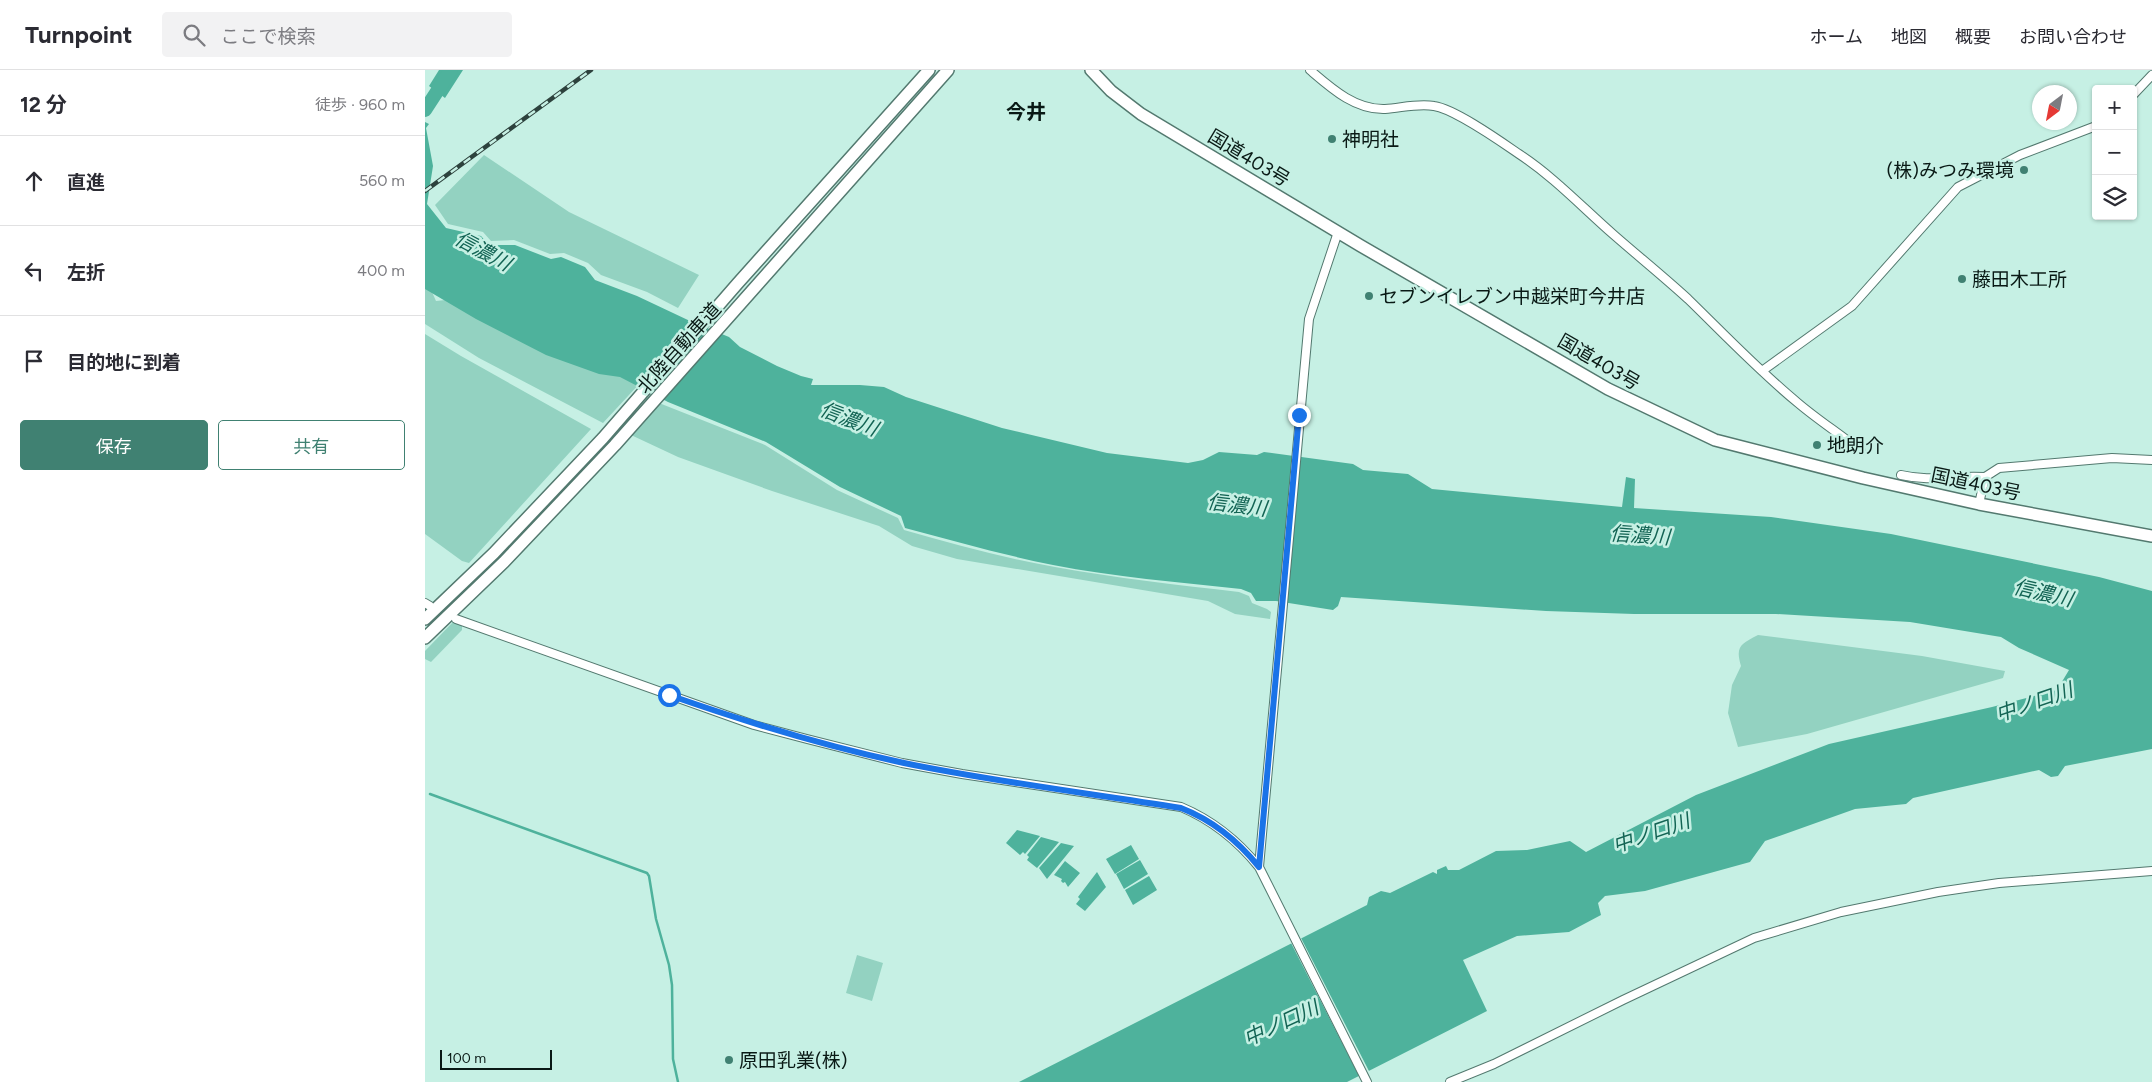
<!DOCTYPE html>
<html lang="ja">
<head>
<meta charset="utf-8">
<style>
	:root { --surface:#fff; --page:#f2f2f3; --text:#2b2b33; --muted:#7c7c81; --line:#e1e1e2; --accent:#408172 }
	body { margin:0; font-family:Figtree,"Noto Sans JP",sans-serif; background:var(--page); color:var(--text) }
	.controls { position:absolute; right:15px; top:15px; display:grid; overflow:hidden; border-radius:5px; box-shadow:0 1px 4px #0004 }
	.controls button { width:45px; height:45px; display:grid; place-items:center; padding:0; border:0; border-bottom:1px solid var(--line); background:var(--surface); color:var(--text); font:25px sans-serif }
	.compass { position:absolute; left:1607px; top:15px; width:45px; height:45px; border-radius:50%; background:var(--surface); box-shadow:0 1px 4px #0004; rotate:212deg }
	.scale { position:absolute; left:15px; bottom:12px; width:112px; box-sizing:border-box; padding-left:5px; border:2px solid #091915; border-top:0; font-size:14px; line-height:18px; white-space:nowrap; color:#091915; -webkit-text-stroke:4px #c6f0e4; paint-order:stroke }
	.stop { position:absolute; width:15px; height:15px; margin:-11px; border:4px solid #1a73e8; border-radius:50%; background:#fff }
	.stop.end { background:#1a73e8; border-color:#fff; box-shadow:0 1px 5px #0008 }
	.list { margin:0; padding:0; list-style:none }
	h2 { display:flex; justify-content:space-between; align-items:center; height:65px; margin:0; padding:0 20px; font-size:21px }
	h2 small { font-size:16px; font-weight:400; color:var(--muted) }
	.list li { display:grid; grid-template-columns:32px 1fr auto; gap:15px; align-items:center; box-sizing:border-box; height:90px; padding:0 20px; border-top:1px solid var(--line) }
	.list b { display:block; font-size:19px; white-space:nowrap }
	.list em { font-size:16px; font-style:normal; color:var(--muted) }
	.actions { display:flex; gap:10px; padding:15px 20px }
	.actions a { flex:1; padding:11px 0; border:1px solid var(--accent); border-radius:5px; text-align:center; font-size:18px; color:var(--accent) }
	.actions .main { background:var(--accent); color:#fff }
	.icon { flex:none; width:28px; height:28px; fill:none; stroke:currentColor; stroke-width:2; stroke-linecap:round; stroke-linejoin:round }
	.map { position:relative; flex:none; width:1727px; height:1012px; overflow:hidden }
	header { display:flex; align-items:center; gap:30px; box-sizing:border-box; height:70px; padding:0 25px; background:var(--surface); border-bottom:1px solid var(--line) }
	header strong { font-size:24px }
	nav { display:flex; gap:28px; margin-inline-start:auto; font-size:18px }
	.search { width:350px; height:45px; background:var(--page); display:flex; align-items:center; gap:12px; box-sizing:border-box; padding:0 18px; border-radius:5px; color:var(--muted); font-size:19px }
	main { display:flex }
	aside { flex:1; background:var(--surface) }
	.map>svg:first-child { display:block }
	.green { fill:#93d2c1 }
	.water { fill:#4eb29c }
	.pier { fill:#c6f0e4 }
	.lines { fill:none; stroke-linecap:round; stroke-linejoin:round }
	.stream { stroke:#4eb29c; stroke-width:2.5 }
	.river { stroke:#4eb29c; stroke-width:14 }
	.minor-casing { stroke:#53796f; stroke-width:10 }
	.highway-casing { stroke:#53796f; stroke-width:14 }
	.minor { stroke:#fff; stroke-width:8 }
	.highway { stroke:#fff; stroke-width:11 }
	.rail-casing { stroke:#2d423d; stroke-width:4.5 }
	.rail { stroke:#c6f0e4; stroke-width:2.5; stroke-dasharray:8; stroke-linecap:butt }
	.route { stroke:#1a73e8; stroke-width:6 }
	.poi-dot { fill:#408172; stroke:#c6f0e4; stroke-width:2 }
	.labels { text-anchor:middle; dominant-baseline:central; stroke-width:5; stroke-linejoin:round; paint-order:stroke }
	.poi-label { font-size:19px; fill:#091915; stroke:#c6f0e4; text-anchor:start }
	.street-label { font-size:19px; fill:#091915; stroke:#c6f0e4 }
	.neighbourhood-label { font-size:20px; font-weight:bold; fill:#091915; stroke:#c6f0e4 }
	.water-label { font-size:20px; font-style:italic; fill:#136454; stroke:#c6f0e4 }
</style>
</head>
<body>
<header>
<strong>Turnpoint</strong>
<div class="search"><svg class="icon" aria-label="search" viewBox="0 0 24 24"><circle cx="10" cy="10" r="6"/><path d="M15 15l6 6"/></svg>ここで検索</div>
<nav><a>ホーム</a><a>地図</a><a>概要</a><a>お問い合わせ</a></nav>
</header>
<main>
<aside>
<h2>12 分<small>徒歩 · 960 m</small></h2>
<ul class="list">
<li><svg class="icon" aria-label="ahead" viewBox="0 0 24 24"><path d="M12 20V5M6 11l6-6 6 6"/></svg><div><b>直進</b></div><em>560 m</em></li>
<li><svg class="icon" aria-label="left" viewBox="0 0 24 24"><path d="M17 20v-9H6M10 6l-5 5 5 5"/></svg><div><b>左折</b></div><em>400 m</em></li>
<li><svg class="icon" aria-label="arrive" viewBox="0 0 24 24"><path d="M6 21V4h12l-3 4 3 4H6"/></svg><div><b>目的地に到着</b></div></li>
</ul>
<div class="actions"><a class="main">保存</a><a>共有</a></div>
</aside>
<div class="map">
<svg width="1727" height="1012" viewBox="0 0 1727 1012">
	<rect width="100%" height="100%" fill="#c6f0e4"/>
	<path class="green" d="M 59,85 L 144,142 L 274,205 L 253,238 L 222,222 L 176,205 L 163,193 L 139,183 L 125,184 L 89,170 L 66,171 L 58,162 L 23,154 L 10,135 Z
		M 0,212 L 3,213 L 11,231 L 30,229 L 216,312 L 178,353 L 54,288 L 0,254 Z
		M 0,264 L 36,286 L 166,359 L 44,493 L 37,491 L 0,464 Z
		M 234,333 L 340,375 L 412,420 L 473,448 L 479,460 C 529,474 579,488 630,497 C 691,508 753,515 814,522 L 824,526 L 827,533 L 842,539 L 846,542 L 845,549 L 810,544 L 783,531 L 532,489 L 487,476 L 454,456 L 347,421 L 253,387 L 206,365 Z
		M 28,552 L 37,555 L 37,560 L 6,592 L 0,589 L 0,581 Z
		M 1333,565 L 1497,586 L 1580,601 L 1578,608 L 1382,664 L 1313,677 L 1303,643 L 1307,615 L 1316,596 C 1310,576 1316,574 1333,565 Z
		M 432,885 L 458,893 L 447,931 L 421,923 Z"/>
	<path class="water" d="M 14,0 L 38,0 L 20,28 L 4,16 Z
		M 0,52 L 4,54 L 1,58 L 8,96 L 2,134 L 21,158 L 56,166 L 64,175 L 90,175 L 126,189 L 136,187 L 160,197 L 170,210 L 212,226 L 265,251 L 304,267 L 315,277 L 352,296 L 376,306 L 388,309 L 386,315 L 435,315 L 459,317 L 481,327 L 577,358 L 682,383 L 763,393 L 778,390 L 794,382 L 832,385 L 839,382 L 928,394 L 938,400 L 983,404 L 1007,419 L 1197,437 L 1201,407 L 1210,409 L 1209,438 L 1346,447 L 1466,464 L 1674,507 L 1727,521 L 1727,679 L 1640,696 L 1633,706 L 1626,707 L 1614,700 L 1488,728 L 1481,734 L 1430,739 L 1340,771 L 1325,792 L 1220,821 L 1180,826 L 1173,833 L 1176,845 L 1144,862 L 1092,866 L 1038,890 L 1062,941 L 922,1012 L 594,1012 L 942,835 L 944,827 L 956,821 L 965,823 L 1008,802 L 1012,804 L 1012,800 L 1021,796 L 1023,800 L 1034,800 L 1071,781 L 1102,780 L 1145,771 L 1161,782 L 1271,725 L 1404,674 L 1567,637 L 1632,620 L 1644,600 L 1594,578 L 1576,567 L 1485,552 L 1351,544 L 1209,544 L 1121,541 L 916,527 L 913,536 L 908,540 L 851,531 L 831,531 L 826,523 L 816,519 C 753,512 689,507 628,495 C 578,485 529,471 480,458 L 476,446 L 415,417 L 341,372 L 243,332 L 195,307 L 174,304 L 121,285 L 51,249 L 0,219 Z
		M 592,760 L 615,766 L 600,784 L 598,782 L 595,785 L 581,773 Z
		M 616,767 L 634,772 L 612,798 L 602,790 L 604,787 L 602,785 Z
		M 636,773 L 649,776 L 622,809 L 614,798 Z
		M 706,775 L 714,789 L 690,804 L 681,789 Z
		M 715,790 L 723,804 L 699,819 L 691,804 Z
		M 640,791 L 655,803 L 643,817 L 640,812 L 638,813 L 636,811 L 637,809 L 629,805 Z
		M 672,802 L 681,817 L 660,841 L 651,834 L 655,829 L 653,827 Z
		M 724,806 L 732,820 L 708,835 L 700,820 Z"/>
	<path class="pier" d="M 875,866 L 945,1003 L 935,1008 L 865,871 Z"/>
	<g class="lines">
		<path class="stream" d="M 5,724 L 222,803 L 224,806 L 231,849 L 244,895 L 247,915 L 248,989 L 253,1012"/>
		<path class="river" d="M 0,40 L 26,0"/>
		<defs>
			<path id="minor" d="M 885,0 C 906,18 930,40 960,39 C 976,38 993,33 1009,36 C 1030,39 1075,71 1094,84 C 1129,107 1157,137 1189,165 C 1213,186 1239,207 1263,229 C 1299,264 1334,301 1373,333 C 1393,350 1415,364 1436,381
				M 1708,25 L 1727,5
				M 1337,301 L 1427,236 L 1533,117 L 1595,85 L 1671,56
				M 1476,405 C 1506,412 1529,405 1560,407
				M 1554,434 L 1560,407 L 1574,398 L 1687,388 L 1727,390
				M 0,533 L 5,536
				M 31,549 L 329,655 L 382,669 L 477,693 L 537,704 L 756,737 C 787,750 813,771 834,797 L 942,1012
				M 834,797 L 884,249 L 913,162
				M 1025,1012 L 1069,994 L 1198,930 L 1329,868 L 1416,842 L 1513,822 L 1574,813 L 1727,801"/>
			<path id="highway" d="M 666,0 L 686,21 L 716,44 L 936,176 L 1183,319 L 1290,370 L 1438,408 L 1554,434 L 1727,466
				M 0,549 L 69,483 L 178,368 L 313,213 L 504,0
				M 0,568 L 79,492 L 190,375 L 523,0"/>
		</defs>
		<use href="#minor" class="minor-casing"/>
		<use href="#highway" class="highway-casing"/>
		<use href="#minor" class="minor"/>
		<use href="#highway" class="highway"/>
		<defs>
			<path id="rail" d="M 0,121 L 166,0"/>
		</defs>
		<use href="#rail" class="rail-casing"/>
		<use href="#rail" class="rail"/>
	</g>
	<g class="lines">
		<path class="route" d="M 244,625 C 321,652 399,676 479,693 C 571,712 663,723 756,738 C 787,750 813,771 834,797 L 874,345"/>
	</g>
	<g class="poi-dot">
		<circle cx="907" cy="69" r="5"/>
		<circle cx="1599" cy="100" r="5"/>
		<circle cx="1537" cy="209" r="5"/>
		<circle cx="944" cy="226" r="5"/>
		<circle cx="1392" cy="375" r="5"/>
		<circle cx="304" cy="990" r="5"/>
	</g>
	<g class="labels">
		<g class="poi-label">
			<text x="917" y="69">神明社</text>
			<text x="1589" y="100" text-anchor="end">(株)みつみ環境</text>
			<text x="1547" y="209">藤田木工所</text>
			<text x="954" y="226">セブンイレブン中越栄町今井店</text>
			<text x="1402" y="375">地朗介</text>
			<text x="314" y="990">原田乳業(株)</text>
		</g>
		<g class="street-label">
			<text transform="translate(824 88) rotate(31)">国道403号</text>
			<text transform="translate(254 278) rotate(-48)">北陸自動車道</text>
			<text transform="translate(1174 292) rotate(30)">国道403号</text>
			<text transform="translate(1551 414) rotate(12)">国道403号</text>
		</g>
		<g class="neighbourhood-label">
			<text x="601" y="42">今井</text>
		</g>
		<g class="water-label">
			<text transform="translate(58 181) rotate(28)">信濃川</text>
			<text transform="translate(424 349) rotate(21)">信濃川</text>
			<text transform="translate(812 435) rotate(7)">信濃川</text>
			<text transform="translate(1215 465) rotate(4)">信濃川</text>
			<text transform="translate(1618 523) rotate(13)">信濃川</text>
			<text transform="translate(1609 632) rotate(-19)">中ノ口川</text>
			<text transform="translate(1226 763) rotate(-19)">中ノ口川</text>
			<text transform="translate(856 953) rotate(-25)">中ノ口川</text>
		</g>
	</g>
</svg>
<div class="controls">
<button>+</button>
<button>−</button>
<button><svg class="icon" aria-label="layers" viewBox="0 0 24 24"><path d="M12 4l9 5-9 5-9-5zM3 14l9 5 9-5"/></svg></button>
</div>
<svg class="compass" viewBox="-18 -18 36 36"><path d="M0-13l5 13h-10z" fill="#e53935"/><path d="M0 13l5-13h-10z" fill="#7c7c81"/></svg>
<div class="scale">100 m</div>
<div class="stop" style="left:244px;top:625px"></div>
<div class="stop end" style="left:874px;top:345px"></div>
</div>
</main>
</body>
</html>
